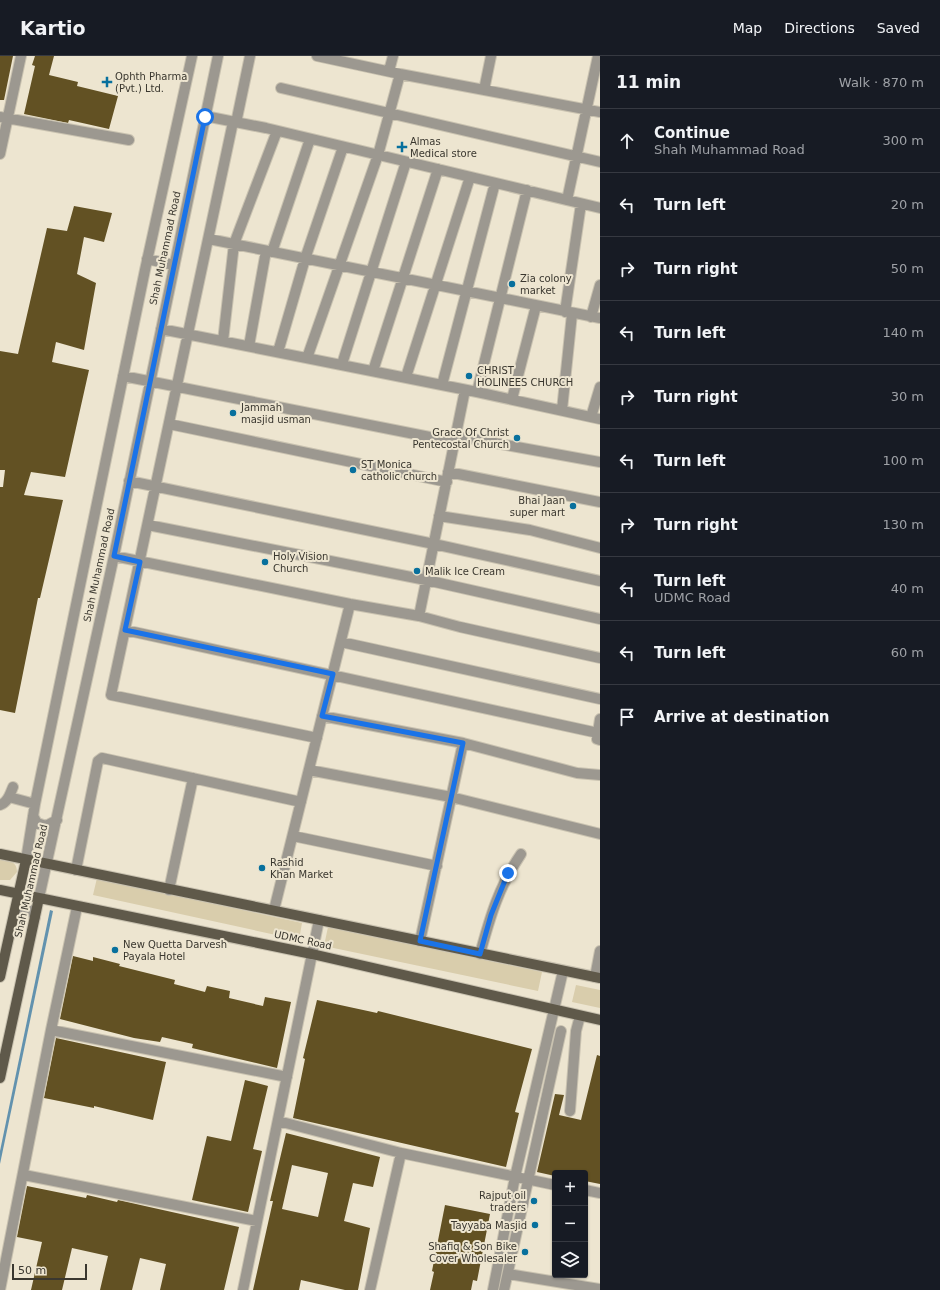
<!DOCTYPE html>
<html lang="en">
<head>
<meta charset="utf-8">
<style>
	:root { --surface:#171b24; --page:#20242c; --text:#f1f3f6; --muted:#9ea1a6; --line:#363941 }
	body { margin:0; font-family:"DejaVu Sans",sans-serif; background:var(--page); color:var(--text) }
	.controls { position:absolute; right:12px; bottom:12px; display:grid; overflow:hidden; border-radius:4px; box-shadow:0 1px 3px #0004 }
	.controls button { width:36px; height:36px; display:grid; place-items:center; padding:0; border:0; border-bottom:1px solid var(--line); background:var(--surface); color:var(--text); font:20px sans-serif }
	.scale { position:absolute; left:12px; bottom:10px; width:75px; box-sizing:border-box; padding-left:4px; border:2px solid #3a372f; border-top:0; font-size:11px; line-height:14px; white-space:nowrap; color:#3a372f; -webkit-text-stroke:3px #ede5d0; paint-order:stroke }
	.stop { position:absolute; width:12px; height:12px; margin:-9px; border:3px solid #1a73e8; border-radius:50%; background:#fff }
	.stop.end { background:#1a73e8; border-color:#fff; box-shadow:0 1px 4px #0008 }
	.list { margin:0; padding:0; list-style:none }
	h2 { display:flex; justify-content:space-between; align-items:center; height:52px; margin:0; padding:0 16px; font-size:17px }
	h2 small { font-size:13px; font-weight:400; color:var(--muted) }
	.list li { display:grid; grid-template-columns:26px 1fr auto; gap:12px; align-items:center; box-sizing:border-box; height:64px; padding:0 16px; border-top:1px solid var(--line) }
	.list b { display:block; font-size:15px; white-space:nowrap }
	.list p { margin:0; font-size:13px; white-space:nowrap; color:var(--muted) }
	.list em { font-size:13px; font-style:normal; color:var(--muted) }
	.icon { flex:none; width:22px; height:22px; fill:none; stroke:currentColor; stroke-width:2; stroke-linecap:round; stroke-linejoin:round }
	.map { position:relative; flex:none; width:600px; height:1234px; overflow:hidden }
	header { display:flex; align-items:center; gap:24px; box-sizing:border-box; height:56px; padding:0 20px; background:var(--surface); border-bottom:1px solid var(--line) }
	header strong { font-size:19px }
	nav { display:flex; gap:22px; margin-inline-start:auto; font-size:14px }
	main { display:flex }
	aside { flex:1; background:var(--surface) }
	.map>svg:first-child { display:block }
	.green { fill:#d9cdac }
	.water { fill:#6292ae }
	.building { fill:#625123; fill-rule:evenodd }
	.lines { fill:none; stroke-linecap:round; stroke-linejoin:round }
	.minor-casing { stroke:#c9c2b0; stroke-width:12 }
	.major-casing { stroke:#c9c2b0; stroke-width:12 }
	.minor { stroke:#9c9890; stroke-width:10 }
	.major { stroke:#5f594a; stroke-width:10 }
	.route { stroke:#1a73e8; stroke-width:5 }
	.poi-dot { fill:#08709d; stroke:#ede5d0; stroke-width:1.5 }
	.labels { text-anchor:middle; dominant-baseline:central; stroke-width:4; stroke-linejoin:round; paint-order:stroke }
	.poi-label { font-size:10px; fill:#3a372f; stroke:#ede5d0; text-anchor:start }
	.street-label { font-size:10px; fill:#3a372f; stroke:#ede5d0 }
</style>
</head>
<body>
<header>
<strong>Kartio</strong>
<nav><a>Map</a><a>Directions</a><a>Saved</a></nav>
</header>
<main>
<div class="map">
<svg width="600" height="1234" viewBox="0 0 600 1234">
	<rect width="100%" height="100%" fill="#ede5d0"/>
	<path class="green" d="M 0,803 C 9,805 17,805 17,816 L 10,824 L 0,824 Z
		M 97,822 L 302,867 L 299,884 L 93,839 Z
		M 328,871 L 542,916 L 538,935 L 324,890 Z
		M 576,929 L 600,934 L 600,952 L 572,946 Z"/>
	<path class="water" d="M 50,854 L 53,855 L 0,1108 L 0,1095 Z"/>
	<path class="building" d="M 0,0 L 13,0 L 4,44 L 0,44 Z
		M 35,0 L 54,0 L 49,19 L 78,26 L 77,30 L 118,40 L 109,73 L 69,64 L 68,67 L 24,58 L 35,10 L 32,9 Z
		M 74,150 L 112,157 L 104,186 L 84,181 L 77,218 L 96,227 L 84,294 L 56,286 L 52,306 L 89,314 L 65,421 L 31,416 L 24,439 L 63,444 L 40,542 L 38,542 L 15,657 L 0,654 L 0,431 L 3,431 L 5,414 L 0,414 L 0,295 L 18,298 L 47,172 L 67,175 Z
		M 73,900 L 93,905 L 93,901 L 120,908 L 119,910 L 175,924 L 174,928 L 205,936 L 207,930 L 230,935 L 229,942 L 263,950 L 265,941 L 291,946 L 277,1012 L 192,992 L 193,988 L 162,981 L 160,986 L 134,982 L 60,963 Z
		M 317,944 L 377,957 L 378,955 L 532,993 L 515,1056 L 519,1057 L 506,1111 L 293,1062 L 305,1003 L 303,1002 Z
		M 56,982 L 166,1006 L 153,1064 L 94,1050 L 94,1052 L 44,1042 Z
		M 597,999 L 600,1000 L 600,1128 L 585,1125 L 585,1117 L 555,1117 L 555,1120 L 537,1116 L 555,1038 L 564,1039 L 559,1059 L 581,1064 Z
		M 245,1024 L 268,1030 L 253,1093 L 262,1095 L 248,1156 L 192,1144 L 207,1080 L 231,1085 Z
		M 286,1077 L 380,1101 L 373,1131 L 353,1127 L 344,1165 L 370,1172 L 358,1234 L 345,1234 L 301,1224 L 299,1234 L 253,1234 L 273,1145 L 270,1145 ZM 292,1109 L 328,1117 L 318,1161 L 282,1153 Z
		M 27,1130 L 86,1142 L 87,1139 L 117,1146 L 118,1144 L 239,1171 L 224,1234 L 160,1234 L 166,1208 L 140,1202 L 132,1234 L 100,1234 L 108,1200 L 72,1192 L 62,1234 L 31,1234 L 42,1186 L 17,1181 Z
		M 445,1149 L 490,1158 L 477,1225 L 473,1224 L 471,1234 L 430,1234 L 434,1216 L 432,1215 Z"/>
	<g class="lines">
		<defs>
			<path id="minor" d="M 317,0 L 400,18 L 600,56
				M 389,15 L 393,0
				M 281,32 L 600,106
				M 484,34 L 491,0
				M 205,60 L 266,72 L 600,152
				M 0,61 L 129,84
				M 233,66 L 111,639 L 317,682
				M 236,67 L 250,0
				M 0,98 L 21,0
				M 567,144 L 598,0
				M 209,183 L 600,262
				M 272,196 L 310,83
				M 147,203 L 174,209
				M 565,256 L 581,148
				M 591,261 L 600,229
				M 161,273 L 477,336 L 600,363
				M 223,285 L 234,188 L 277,75
				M 249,290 L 266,195
				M 278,296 L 305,203 L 343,91
				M 307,302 L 378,99 L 400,18
				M 342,308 L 406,106
				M 373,315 L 438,113
				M 123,320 L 455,386
				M 406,321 L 470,121
				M 442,329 L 495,127
				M 477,336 L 527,134
				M 512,343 L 536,250
				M 562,354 L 572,258
				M 591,361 L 600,331
				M 169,368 L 447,426
				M 456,380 L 600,406
				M 448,416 L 600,446
				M 129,425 L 434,488 L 600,525
				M 439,460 L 530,474 L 600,492
				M 148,469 L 426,524 L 600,563
				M 114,500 L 350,548 L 419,560 L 460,571 L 600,602
				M 419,560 L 465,334
				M 125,574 L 598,677
				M 341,586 L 600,643
				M 322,660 L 463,687 L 577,717 L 600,719
				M 600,663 L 597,683 L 600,684
				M 309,714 L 451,741 L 600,778
				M 9,741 L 35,748
				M 0,749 C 8,746 10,738 13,731
				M 33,760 L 37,767 L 46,770 L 57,764
				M 293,780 L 437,810
				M 26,804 L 35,748 L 145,214 L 192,0
				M 76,814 L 98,705 L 102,702 L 301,746
				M 169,834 L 193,722
				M 39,842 L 114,500 L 218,0
				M 274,854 L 350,548
				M 14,859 C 20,849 31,851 35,861
				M 420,885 L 463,687
				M 480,898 C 490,861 499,830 521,798
				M 595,921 L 600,895
				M 51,974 L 287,1021
				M 570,1055 L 576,975 L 580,960
				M 278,1065 L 401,1097 L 555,1129
				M 24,1119 L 257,1165
				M 585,1134 L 600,1137
				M 508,1218 L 600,1233
				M 0,1234 L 51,974 L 77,851
				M 243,1234 L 319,864
				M 370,1234 L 401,1097
				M 493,1234 L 515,1121 L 563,915
				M 504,1234 L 561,975"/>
			<path id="major" d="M 0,798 L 600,922
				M 0,834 L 312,898 L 600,964
				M 0,921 L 26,804
				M 0,1022 L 39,842"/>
		</defs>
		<use href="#minor" class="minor-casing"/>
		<use href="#major" class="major-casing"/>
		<use href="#minor" class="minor"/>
		<use href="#major" class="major"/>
	</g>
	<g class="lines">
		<path class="route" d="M 205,61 L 114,500 L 140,506 L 125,574 L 333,618 L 322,660 L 463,687 L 420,885 L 480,898 L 491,859 L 508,817"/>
	</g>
	<g class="poi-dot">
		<path d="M105 20h4v4h4v4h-4v4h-4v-4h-4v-4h4z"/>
		<path d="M400 85h4v4h4v4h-4v4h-4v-4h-4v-4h4z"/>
		<circle cx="512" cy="228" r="4"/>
		<circle cx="469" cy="320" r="4"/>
		<circle cx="233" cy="357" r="4"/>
		<circle cx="517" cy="382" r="4"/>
		<circle cx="353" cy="414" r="4"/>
		<circle cx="573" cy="450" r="4"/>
		<circle cx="265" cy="506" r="4"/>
		<circle cx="417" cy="515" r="4"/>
		<circle cx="262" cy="812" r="4"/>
		<circle cx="115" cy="894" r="4"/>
		<circle cx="534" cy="1145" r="4"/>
		<circle cx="535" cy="1169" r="4"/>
		<circle cx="525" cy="1196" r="4"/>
	</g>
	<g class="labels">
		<g class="poi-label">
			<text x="115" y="20">Ophth Pharma<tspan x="115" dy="12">(Pvt.) Ltd.</tspan></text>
			<text x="410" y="85">Almas<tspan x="410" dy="12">Medical store</tspan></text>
			<text x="520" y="222">Zia colony<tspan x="520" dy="12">market</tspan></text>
			<text x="477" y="314">CHRIST<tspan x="477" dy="12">HOLINEES CHURCH</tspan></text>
			<text x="241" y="351">Jammah<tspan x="241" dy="12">masjid usman</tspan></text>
			<text x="509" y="376" text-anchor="end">Grace Of Christ<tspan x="509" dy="12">Pentecostal Church</tspan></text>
			<text x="361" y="408">ST Monica<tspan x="361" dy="12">catholic church</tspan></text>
			<text x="565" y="444" text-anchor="end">Bhai Jaan<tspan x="565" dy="12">super mart</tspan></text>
			<text x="273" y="500">Holy Vision<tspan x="273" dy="12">Church</tspan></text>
			<text x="425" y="515">Malik Ice Cream</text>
			<text x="270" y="806">Rashid<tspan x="270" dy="12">Khan Market</tspan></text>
			<text x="123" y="888">New Quetta Darvesh<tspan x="123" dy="12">Payala Hotel</tspan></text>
			<text x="526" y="1139" text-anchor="end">Rajput oil<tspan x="526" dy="12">traders</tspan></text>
			<text x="527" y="1169" text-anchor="end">Tayyaba Masjid</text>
			<text x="517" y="1190" text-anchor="end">Shafiq &amp; Son Bike<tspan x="517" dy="12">Cover Wholesaler</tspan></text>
		</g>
		<g class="street-label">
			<text transform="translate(165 192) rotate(-78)">Shah Muhammad Road</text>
			<text transform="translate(99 509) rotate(-78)">Shah Muhammad Road</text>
			<text transform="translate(31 825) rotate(-77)">Shah Muhammad Road</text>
			<text transform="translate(303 884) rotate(12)">UDMC Road</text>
		</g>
	</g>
</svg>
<div class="controls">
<button>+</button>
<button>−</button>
<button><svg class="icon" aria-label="layers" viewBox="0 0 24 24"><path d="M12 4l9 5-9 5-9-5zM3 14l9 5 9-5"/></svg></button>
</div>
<div class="scale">50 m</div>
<div class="stop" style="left:205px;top:61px"></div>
<div class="stop end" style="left:508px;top:817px"></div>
</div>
<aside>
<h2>11 min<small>Walk · 870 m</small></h2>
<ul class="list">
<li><svg class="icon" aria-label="ahead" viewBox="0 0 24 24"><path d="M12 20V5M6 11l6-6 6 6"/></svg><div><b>Continue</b><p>Shah Muhammad Road</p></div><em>300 m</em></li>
<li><svg class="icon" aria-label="left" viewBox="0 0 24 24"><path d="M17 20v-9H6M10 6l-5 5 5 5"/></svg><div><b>Turn left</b></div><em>20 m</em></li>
<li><svg class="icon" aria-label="right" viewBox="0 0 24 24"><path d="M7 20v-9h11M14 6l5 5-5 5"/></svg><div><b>Turn right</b></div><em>50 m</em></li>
<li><svg class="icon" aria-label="left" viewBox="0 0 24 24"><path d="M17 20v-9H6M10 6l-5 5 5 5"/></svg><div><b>Turn left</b></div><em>140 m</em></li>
<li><svg class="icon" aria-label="right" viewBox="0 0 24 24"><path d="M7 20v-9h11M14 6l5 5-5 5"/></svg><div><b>Turn right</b></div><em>30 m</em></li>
<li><svg class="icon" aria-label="left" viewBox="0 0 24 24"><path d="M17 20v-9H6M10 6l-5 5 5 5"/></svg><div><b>Turn left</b></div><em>100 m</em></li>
<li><svg class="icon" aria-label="right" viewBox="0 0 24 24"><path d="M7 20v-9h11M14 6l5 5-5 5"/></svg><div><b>Turn right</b></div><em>130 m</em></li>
<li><svg class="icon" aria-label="left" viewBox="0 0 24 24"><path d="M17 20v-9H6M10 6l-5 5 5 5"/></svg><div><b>Turn left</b><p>UDMC Road</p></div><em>40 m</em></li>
<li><svg class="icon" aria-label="left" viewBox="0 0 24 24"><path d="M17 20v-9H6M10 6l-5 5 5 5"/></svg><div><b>Turn left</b></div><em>60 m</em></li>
<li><svg class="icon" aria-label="arrive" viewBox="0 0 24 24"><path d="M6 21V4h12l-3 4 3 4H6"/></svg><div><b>Arrive at destination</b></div></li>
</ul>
</aside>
</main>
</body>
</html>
